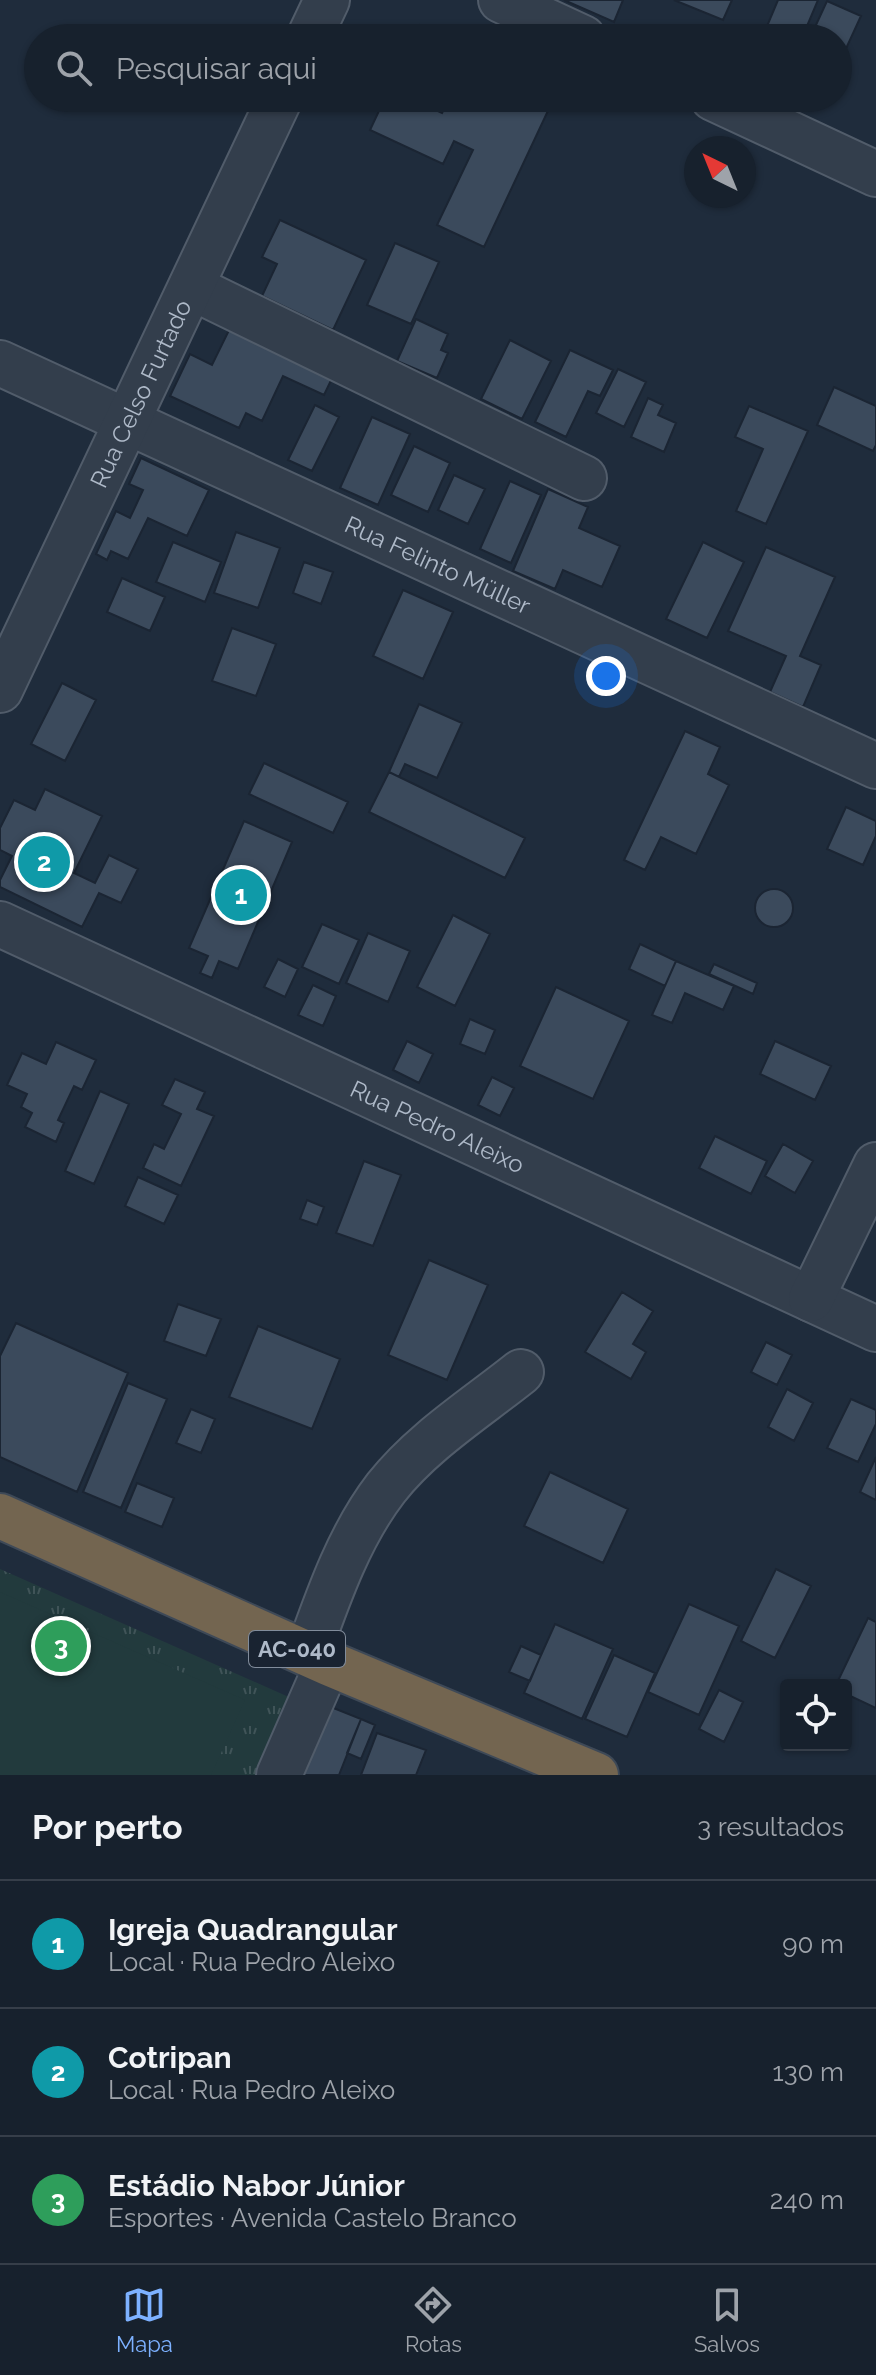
<!DOCTYPE html>
<html lang="pt">
<head>
<meta charset="utf-8">
<style>
	:root { --surface:#17212d; --page:#242e39; --text:#f1f3f6; --muted:#9ea3aa; --line:#363e49; --accent:#7db1ff }
	body { margin:0; font-family:Raleway,sans-serif; background:var(--page); color:var(--text) }
	.controls { position:absolute; right:24px; bottom:24px; display:grid; overflow:hidden; border-radius:8px; box-shadow:0 2px 6px #0004 }
	.controls button { width:72px; height:72px; display:grid; place-items:center; padding:0; border:0; border-bottom:2px solid var(--line); background:var(--surface); color:var(--text); font:40px sans-serif }
	.compass { position:absolute; left:684px; top:136px; width:72px; height:72px; border-radius:50%; background:var(--surface); box-shadow:0 2px 6px #0004; rotate:317deg }
	.you { position:absolute; left:606px; top:676px; width:28px; height:28px; margin:-20px; border:6px solid #fff; border-radius:50%; background:#1a73e8; box-shadow:0 0 0 12px #1a73e833 }
	.badge { display:grid; place-items:center; width:52px; height:52px; border-radius:50%; background:var(--accent); color:#fff; font-size:26px; font-weight:700 }
	.pin { position:absolute; translate:-50% -50%; border:4px solid #fff; box-shadow:0 2px 8px #0006 }
	.list { margin:0; padding:0; list-style:none }
	h2 { display:flex; justify-content:space-between; align-items:center; height:104px; margin:0; padding:0 32px; font-size:34px }
	h2 small { font-size:26px; font-weight:400; color:var(--muted) }
	.list li { display:grid; grid-template-columns:52px 1fr auto; gap:24px; align-items:center; box-sizing:border-box; height:128px; padding:0 32px; border-top:2px solid var(--line) }
	.list b { display:block; font-size:30px; white-space:nowrap }
	.list p { margin:0; font-size:26px; white-space:nowrap; color:var(--muted) }
	.list em { font-size:26px; font-style:normal; color:var(--muted) }
	.icon { flex:none; width:44px; height:44px; fill:none; stroke:currentColor; stroke-width:2; stroke-linecap:round; stroke-linejoin:round }
	.map { position:relative; flex:none; width:876px; height:1775px; overflow:hidden }
	.search { position:absolute; background:var(--surface); box-shadow:0 2px 6px #0004; left:24px; right:24px; top:24px; height:88px; display:flex; align-items:center; gap:20px; box-sizing:border-box; padding:0 28px; border-radius:44px; color:var(--muted); font-size:30px }
	.sheet { height:488px; background:var(--surface) }
	nav { display:flex; justify-content:space-around; align-items:center; box-sizing:border-box; height:112px; border-top:2px solid var(--line); background:var(--surface); font-size:22px; color:var(--muted) }
	nav a { display:grid; justify-items:center; gap:4px }
	nav .on { color:var(--accent) }
	.map>svg:first-child { display:block }
	.park { fill:url(#park-tufts) }
	.pitch { fill:#223a3d }
	.building { fill:#3b4a5c; stroke:#1b2533; stroke-width:2 }
	.lines { fill:none; stroke-linecap:round; stroke-linejoin:round }
	.minor-casing { stroke:#515c6a; stroke-width:48 }
	.highway-casing { stroke:#3e4957; stroke-width:48 }
	.minor { stroke:#333e4c; stroke-width:44 }
	.highway { stroke:#736550; stroke-width:44 }
	.labels { text-anchor:middle; dominant-baseline:central; stroke-width:6; stroke-linejoin:round; paint-order:stroke }
	.shield { fill:#192331; stroke:#818c9b; stroke-width:2 }
	.shield-label { font-size:22px; font-weight:bold; fill:#aeb9c8 }
	.street-label { font-size:24px; fill:#aeb9c8; stroke:#192331 }
</style>
</head>
<body>
<div class="map">
<svg width="876" height="1775" viewBox="0 0 876 1775">
	<defs>
		<pattern id="park-tufts" width="24" height="20" patternUnits="userSpaceOnUse" patternTransform="scale(2)"><rect width="24" height="20" fill="#223a3d"/><path d="M3 7l-1-3M5 7V3M7 7l1-3M15 17l-1-3M17 17v-4M19 17l1-3" fill="none" stroke="#405458"/></pattern>
	</defs>
	<rect width="100%" height="100%" fill="#1f2c3c"/>
	<path class="park" d="M 0,1569 L 291,1698 L 257,1775 L 0,1775 Z"/>
	<path class="pitch" d="M 0,1592 L 245,1700 L 211,1775 L 0,1775 Z"/>
	<path class="building" d="M 564,0 L 623,0 L 614,22 Z
		M 674,0 L 732,0 L 723,20 Z
		M 778,0 L 818,0 L 802,38 L 762,38 Z
		M 827,1 L 861,16 L 838,66 L 838,38 L 810,38 Z
		M 420,25 L 448,38 L 414,38 Z
		M 385,98 L 410,98 L 442,113 L 449,100 L 445,98 L 554,98 L 484,247 L 437,225 L 473,150 L 454,141 L 443,164 L 370,130 Z
		M 280,220 L 366,260 L 333,330 L 262,296 L 277,264 L 262,257 Z
		M 395,243 L 439,262 L 411,324 L 367,305 Z
		M 416,319 L 448,334 L 441,350 L 448,353 L 437,378 L 397,361 Z
		M 233,322 L 336,370 L 324,395 L 283,376 L 262,421 L 246,413 L 239,428 L 170,396 L 190,354 L 212,365 Z
		M 510,340 L 551,361 L 522,419 L 481,399 Z
		M 570,350 L 613,370 L 600,396 L 588,391 L 566,437 L 535,422 Z
		M 618,369 L 646,382 L 624,427 L 596,413 Z
		M 834,387 L 876,406 L 876,445 L 873,451 L 817,425 Z
		M 648,398 L 663,405 L 658,415 L 676,423 L 664,452 L 631,437 Z
		M 315,405 L 339,417 L 312,471 L 288,460 Z
		M 749,406 L 808,431 L 766,524 L 736,511 L 763,449 L 735,437 Z
		M 372,417 L 410,434 L 378,505 L 340,488 Z
		M 414,446 L 450,463 L 428,512 L 391,495 Z
		M 141,458 L 209,490 L 187,536 L 148,518 L 128,559 L 111,551 L 107,560 L 96,554 L 116,511 L 130,518 L 143,490 L 129,484 Z
		M 454,475 L 485,489 L 468,524 L 438,510 Z
		M 510,481 L 541,495 L 511,563 L 480,549 Z
		M 548,489 L 588,507 L 579,528 L 620,546 L 602,587 L 563,570 L 555,589 L 513,571 Z
		M 236,532 L 280,548 L 258,608 L 214,593 Z
		M 173,542 L 221,562 L 205,602 L 156,582 Z
		M 703,542 L 744,562 L 707,638 L 666,619 Z
		M 766,547 L 835,577 L 800,656 L 821,665 L 803,707 L 770,692 L 786,656 L 728,631 Z
		M 304,562 L 333,572 L 321,604 L 293,593 Z
		M 122,578 L 165,597 L 150,631 L 107,612 Z
		M 403,590 L 453,612 L 423,679 L 373,656 Z
		M 232,628 L 276,644 L 256,696 L 212,681 Z
		M 62,683 L 96,700 L 65,761 L 31,744 Z
		M 419,704 L 462,723 L 437,778 L 405,764 L 399,777 L 389,772 Z
		M 685,731 L 720,747 L 708,774 L 729,785 L 696,854 L 661,837 L 645,870 L 624,860 Z
		M 264,763 L 348,802 L 333,833 L 249,794 Z
		M 389,772 L 525,838 L 505,878 L 369,812 Z
		M 45,789 L 102,816 L 74,873 L 95,883 L 109,855 L 138,869 L 121,903 L 99,893 L 82,927 L 0,887 L 0,880 L 12,856 L 0,850 L 0,828 L 14,800 L 35,810 Z
		M 846,807 L 876,821 L 876,836 L 863,865 L 827,849 Z
		M 244,821 L 292,842 L 238,969 L 219,961 L 212,978 L 200,973 L 208,956 L 189,948 Z
		M755 908a19 19 0 1 1 38 0a19 19 0 1 1-38 0Z
		M 453,915 L 490,934 L 455,1006 L 417,987 Z
		M 322,924 L 359,940 L 339,984 L 302,967 Z
		M 368,933 L 410,951 L 388,1002 L 346,983 Z
		M 640,944 L 676,961 L 665,986 L 629,969 Z
		M 278,959 L 298,969 L 285,997 L 264,987 Z
		M 676,961 L 734,986 L 723,1010 L 685,993 L 672,1023 L 652,1015 Z
		M 714,964 L 757,983 L 753,994 L 709,974 Z
		M 313,985 L 336,996 L 323,1026 L 298,1015 Z
		M 556,987 L 629,1021 L 593,1099 L 520,1066 Z
		M 470,1019 L 495,1030 L 485,1054 L 460,1044 Z
		M 407,1041 L 433,1054 L 419,1083 L 393,1070 Z
		M 775,1041 L 831,1066 L 815,1100 L 760,1074 Z
		M 56,1042 L 96,1060 L 82,1090 L 74,1086 L 58,1120 L 64,1123 L 56,1142 L 25,1127 L 32,1113 L 21,1107 L 27,1094 L 7,1085 L 22,1053 L 46,1064 Z
		M 492,1077 L 514,1088 L 500,1116 L 478,1105 Z
		M 175,1079 L 205,1092 L 197,1109 L 214,1116 L 181,1186 L 143,1168 L 154,1144 L 164,1149 L 181,1114 L 162,1105 Z
		M 100,1091 L 129,1104 L 94,1184 L 65,1171 Z
		M 715,1136 L 767,1161 L 751,1194 L 699,1168 Z
		M 783,1144 L 813,1161 L 795,1193 L 765,1176 Z
		M 364,1161 L 401,1175 L 373,1246 L 336,1233 Z
		M 138,1177 L 178,1195 L 164,1224 L 125,1206 Z
		M 307,1200 L 324,1207 L 317,1225 L 300,1219 Z
		M 429,1260 L 488,1285 L 447,1380 L 388,1355 Z
		M 622,1292 L 653,1311 L 633,1344 L 646,1352 L 631,1379 L 585,1352 Z
		M 178,1304 L 221,1319 L 206,1356 L 164,1341 Z
		M 16,1323 L 128,1373 L 77,1492 L 0,1457 L 0,1356 Z
		M 258,1326 L 340,1359 L 312,1429 L 229,1397 Z
		M 766,1342 L 792,1355 L 777,1385 L 751,1372 Z
		M 128,1383 L 167,1399 L 121,1508 L 83,1492 Z
		M 787,1389 L 813,1403 L 794,1441 L 768,1427 Z
		M 851,1399 L 876,1410 L 876,1424 L 858,1462 L 827,1448 Z
		M 191,1409 L 215,1419 L 201,1453 L 176,1443 Z
		M 876,1457 L 876,1500 L 860,1492 Z
		M 550,1472 L 628,1509 L 603,1563 L 524,1526 Z
		M 137,1483 L 174,1498 L 162,1527 L 125,1512 Z
		M 776,1569 L 811,1586 L 775,1658 L 741,1641 Z
		M 689,1604 L 739,1626 L 699,1715 L 648,1692 Z
		M 868,1618 L 876,1622 L 876,1708 L 846,1694 L 846,1685 L 836,1685 Z
		M 555,1624 L 613,1649 L 582,1719 L 524,1693 Z
		M 521,1646 L 541,1655 L 530,1681 L 509,1672 Z
		M 614,1655 L 655,1673 L 627,1737 L 585,1719 Z
		M 719,1690 L 743,1702 L 724,1742 L 699,1729 Z
		M 326,1705 L 361,1719 L 339,1775 L 298,1775 Z
		M 361,1719 L 375,1725 L 361,1759 L 347,1753 Z
		M 377,1733 L 426,1750 L 416,1775 L 361,1775 Z"/>
	<g class="lines">
		<defs>
			<g id="minor">
				<path d="M 501,0 L 583,38"/>
				<path d="M 309,38 L 327,0"/>
				<path d="M 713,98 L 876,174"/>
				<path d="M 191,287 L 584,478"/>
				<path id="s1" d="M 0,363 L 876,766"/>
				<path id="s2" d="M 0,690 L 280,98"/>
				<path id="s3" d="M 0,924 L 876,1329"/>
				<path d="M 811,1299 L 876,1165"/>
				<path d="M 308,1653 C 328,1597 349,1536 386,1488 C 422,1442 476,1408 521,1372"/>
				<path d="M 279,1775 L 328,1663"/>
			</g>
			<path id="highway" d="M 0,1516 L 328,1663 L 596,1775"/>
		</defs>
		<use href="#minor" class="minor-casing"/>
		<use href="#highway" class="highway-casing"/>
		<use href="#minor" class="minor"/>
		<use href="#highway" class="highway"/>
	</g>
	<g class="labels">
		<rect class="shield" x="249" y="1631" width="96" height="36" rx="6"/>
		<g class="shield-label">
			<text x="297" y="1649">AC-040</text>
		</g>
		<g class="street-label">
			<text stroke="none"><textPath href="#s2" startOffset="328">Rua Celso Furtado</textPath></text>
			<text stroke="none"><textPath href="#s1" startOffset="482">Rua Felinto Müller</textPath></text>
			<text stroke="none"><textPath href="#s3" startOffset="482">Rua Pedro Aleixo</textPath></text>
		</g>
	</g>
</svg>
<div class="controls">
<button><svg class="icon" aria-label="locate" viewBox="0 0 24 24"><circle cx="12" cy="12" r="6"/><path d="M12 2v4M12 18v4M2 12h4M18 12h4"/></svg></button>
</div>
<svg class="compass" viewBox="-18 -18 36 36"><path d="M0-13l5 13h-10z" fill="#e53935"/><path d="M0 13l5-13h-10z" fill="#9ea3aa"/></svg>
<div class="you"></div>
<div class="pin badge" style="left:241px;top:895px;background:#0f9aa8">1</div>
<div class="pin badge" style="left:44px;top:862px;background:#0f9aa8">2</div>
<div class="pin badge" style="left:61px;top:1646px;background:#2e9e5b">3</div>
<div class="search"><svg class="icon" aria-label="search" viewBox="0 0 24 24"><circle cx="10" cy="10" r="6"/><path d="M15 15l6 6"/></svg>Pesquisar aqui</div>
</div>
<section class="sheet">
<h2>Por perto<small>3 resultados</small></h2>
<ul class="list">
<li><span class="badge" style="background:#0f9aa8">1</span><div><b>Igreja Quadrangular</b><p>Local · Rua Pedro Aleixo</p></div><em>90 m</em></li>
<li><span class="badge" style="background:#0f9aa8">2</span><div><b>Cotripan</b><p>Local · Rua Pedro Aleixo</p></div><em>130 m</em></li>
<li><span class="badge" style="background:#2e9e5b">3</span><div><b>Estádio Nabor Júnior</b><p>Esportes · Avenida Castelo Branco</p></div><em>240 m</em></li>
</ul>
</section>
<nav>
<a class="on"><svg class="icon" aria-label="map" viewBox="0 0 24 24"><path d="M3 6l6-2 6 2 6-2v14l-6 2-6-2-6 2zM9 4v14M15 6v14"/></svg>Mapa</a>
<a><svg class="icon" aria-label="directions" viewBox="0 0 24 24"><path d="M12 3l9 9-9 9-9-9zM9 14v-3h6M13 9l2 2-2 2"/></svg>Rotas</a>
<a><svg class="icon" aria-label="saved" viewBox="0 0 24 24"><path d="M7 4h10v16l-5-4-5 4z"/></svg>Salvos</a>
</nav>
</body>
</html>
